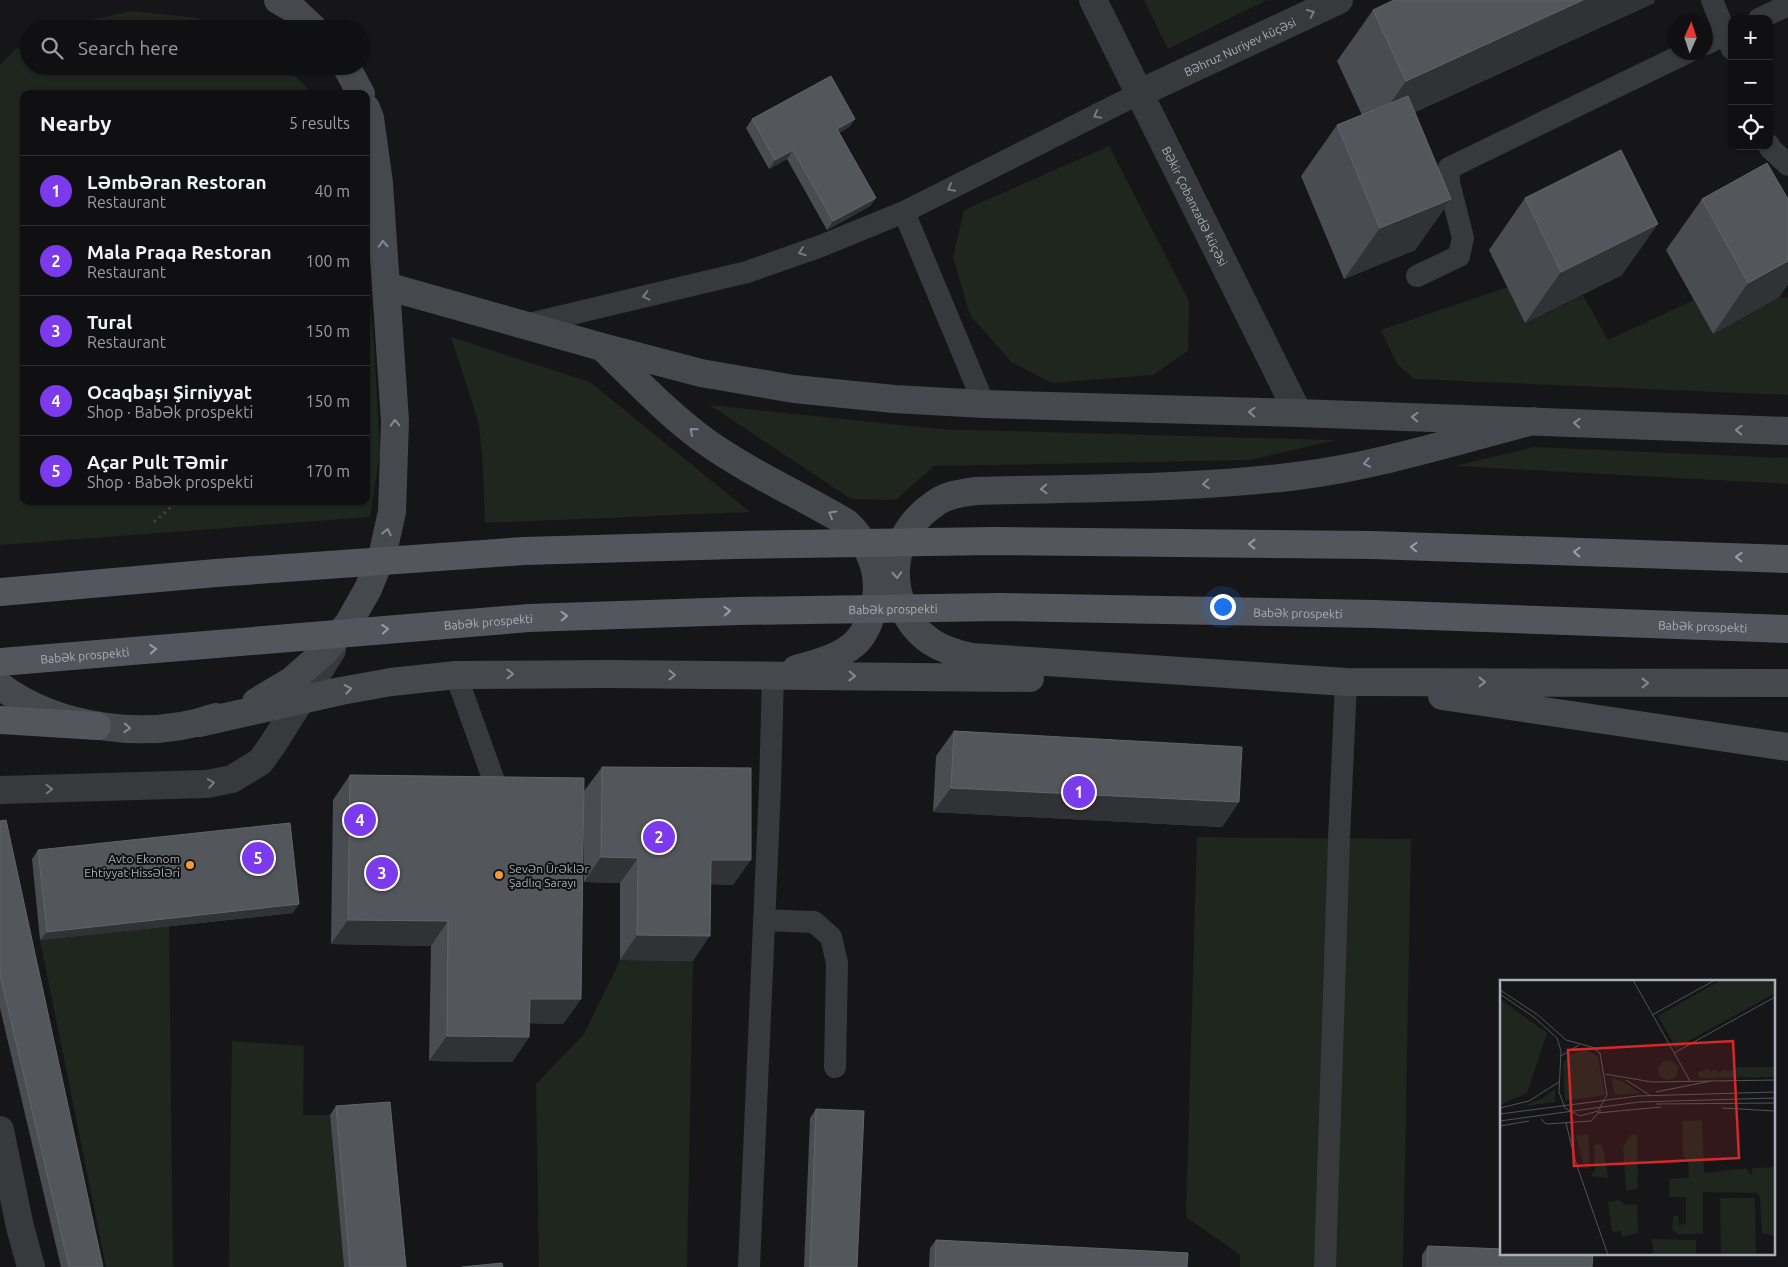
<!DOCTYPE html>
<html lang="en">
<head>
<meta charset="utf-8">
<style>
	:root { --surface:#101012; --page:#19191b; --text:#f1f3f6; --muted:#9c9d9f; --line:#303032; --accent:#7c3aed }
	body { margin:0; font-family:Ubuntu,sans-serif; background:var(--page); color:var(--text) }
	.controls { position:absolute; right:15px; top:15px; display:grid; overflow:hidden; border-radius:10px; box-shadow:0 1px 4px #0004 }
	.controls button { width:45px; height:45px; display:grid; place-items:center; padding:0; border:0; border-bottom:1px solid var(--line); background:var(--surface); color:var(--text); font:25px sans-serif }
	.compass { position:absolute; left:1668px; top:15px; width:45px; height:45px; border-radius:50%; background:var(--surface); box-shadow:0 1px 4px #0004; rotate:3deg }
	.you { position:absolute; left:1222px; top:606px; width:18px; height:18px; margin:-12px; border:4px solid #fff; border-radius:50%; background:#1a73e8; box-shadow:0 0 0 8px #1a73e833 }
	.badge { display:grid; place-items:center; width:32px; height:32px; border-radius:50%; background:var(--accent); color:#fff; font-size:16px; font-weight:700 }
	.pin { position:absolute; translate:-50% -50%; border:2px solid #fff; box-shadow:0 1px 5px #0006 }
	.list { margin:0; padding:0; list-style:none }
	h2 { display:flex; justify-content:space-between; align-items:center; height:65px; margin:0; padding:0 20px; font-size:21px }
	h2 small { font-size:16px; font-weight:400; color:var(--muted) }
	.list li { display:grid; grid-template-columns:32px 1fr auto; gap:15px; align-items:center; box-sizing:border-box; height:70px; padding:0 20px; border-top:1px solid var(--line) }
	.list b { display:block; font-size:19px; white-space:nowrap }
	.list p { margin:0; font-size:16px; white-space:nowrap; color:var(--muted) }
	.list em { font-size:16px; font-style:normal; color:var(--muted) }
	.icon { flex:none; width:28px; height:28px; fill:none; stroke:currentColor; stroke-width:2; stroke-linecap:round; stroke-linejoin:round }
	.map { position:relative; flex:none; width:1788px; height:1267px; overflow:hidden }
	.search { position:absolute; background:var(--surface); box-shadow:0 1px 4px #0004; left:20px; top:20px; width:350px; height:55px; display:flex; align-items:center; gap:12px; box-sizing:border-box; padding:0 18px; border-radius:28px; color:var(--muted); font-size:19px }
	.panel { position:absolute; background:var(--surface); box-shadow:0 1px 4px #0004; left:20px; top:90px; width:350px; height:415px; border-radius:10px }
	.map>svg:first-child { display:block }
	.green { fill:#1e261e }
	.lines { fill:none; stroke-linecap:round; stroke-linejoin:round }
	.path { stroke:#3d4044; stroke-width:3; stroke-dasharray:2.5 4; stroke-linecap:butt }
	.service { stroke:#37393d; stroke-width:22 }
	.minor { stroke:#37393d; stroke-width:28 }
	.tertiary { stroke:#37393d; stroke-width:28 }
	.secondary { stroke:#45484d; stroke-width:28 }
	.primary { stroke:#53565c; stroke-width:28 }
	.primary-bridge { stroke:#53565c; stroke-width:28 }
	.wall { fill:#494c50 }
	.shaded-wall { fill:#303235 }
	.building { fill:#53575b; stroke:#61656a }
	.oneway { stroke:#757a81 }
	.oneway2 { stroke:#858b93 }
	.oneway3 { stroke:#979da6 }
	.poi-dot { fill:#f19b36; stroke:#111113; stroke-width:2 }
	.labels { text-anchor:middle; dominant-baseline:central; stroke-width:4; stroke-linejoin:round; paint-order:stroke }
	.street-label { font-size:12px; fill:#a8afb8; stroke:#111113 }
	.poi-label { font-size:12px; fill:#a8afb8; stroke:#111113; text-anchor:end }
	.inset-road { fill:none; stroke:#505358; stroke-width:1 }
	.view { fill:#d62828; fill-opacity:0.15; stroke:#d62828; stroke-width:2.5 }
	.inset-edge { fill:none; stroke:#a8afb8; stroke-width:2.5 }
</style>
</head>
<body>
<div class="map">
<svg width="1788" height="1267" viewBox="0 0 1788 1267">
	<rect width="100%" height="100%" fill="#161618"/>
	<path class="green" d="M 1144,0 L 1267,0 L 1168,49 Z
		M 132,11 L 199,18 L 220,29 L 62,29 L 73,24 Z
		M 29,43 L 29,66 L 284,66 L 314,94 L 24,94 L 24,501 L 366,501 L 366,257 L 374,343 L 380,453 L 370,517 L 0,545 L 0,65 L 16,49 Z
		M 1109,146 L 1189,301 L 1188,351 L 1153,375 L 1052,383 L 1011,362 L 970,315 L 953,257 L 964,210 Z
		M 1508,287 L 1526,323 L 1583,295 L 1608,340 L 1694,300 L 1713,334 L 1779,297 L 1788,298 L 1788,395 L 1414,379 L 1397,364 L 1381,330 Z
		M 451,337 L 590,382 L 750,512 L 485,523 L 483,470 L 479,424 Z
		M 710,405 L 939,429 L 1336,440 L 1250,460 L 934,466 L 896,500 L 851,499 Z
		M 1534,447 L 1788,458 L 1788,484 L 1455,466 Z
		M 1197,837 L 1411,839 L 1403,1267 L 1240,1267 L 1240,1255 L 1186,1217 Z
		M 169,926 L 173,1267 L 106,1267 L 40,940 Z
		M 620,960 L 693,961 L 687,1267 L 539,1267 L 536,1084 L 584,1034 Z
		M 232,1041 L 304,1046 L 303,1115 L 330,1115 L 344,1267 L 229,1267 Z"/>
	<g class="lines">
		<path class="path" d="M 154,522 L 178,501"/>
		<path class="service" d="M 1712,0 L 1732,49
			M 1759,19 L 1788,5
			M 1706,44 L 1732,31
			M 1769,145 L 1770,148 L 1788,165
			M 904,212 L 984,404
			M 1417,276 L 1459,256 L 1463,238 L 1449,183 L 1449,168 L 1688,52
			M 525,325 L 747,272 L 821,246 L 904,212 L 1140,93
			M 456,675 L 494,781
			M 764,920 L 814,922 L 831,937 L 837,963 L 835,1067
			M 749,1267 L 770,787 L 773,675
			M 1325,1267 L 1339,839 L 1346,682"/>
		<g class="minor">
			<path id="s1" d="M 1140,93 L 1339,0"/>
			<path d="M 0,790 L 207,784 L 232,779 L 260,762 L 273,744 L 332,650"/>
			<path d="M 0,1130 L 20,1227 L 31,1267"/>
		</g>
		<path class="tertiary" id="s2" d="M 1093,0 L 1298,413"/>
		<path class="secondary" d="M 278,0 L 293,9 L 314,29
			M 346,66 L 361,94
			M 386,286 L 602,347 L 701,373 L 794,389 L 894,399 L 984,404 L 1298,413 L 1788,431
			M 603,348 C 636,380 668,414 705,441 C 750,473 800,495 847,523 C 873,548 885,581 871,616 C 868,626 861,639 853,645 C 838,658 815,664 796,669
			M 1533,421 C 1456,441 1377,466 1297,476 C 1191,489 1083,488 976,491 C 961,493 945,495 933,505 C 918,515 904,532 899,550 C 890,582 901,621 930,641 C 943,650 957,654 972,657 L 1346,682 L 1788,683
			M 0,686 C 58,729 148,741 216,717
			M 1442,696 L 1788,747
			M 256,702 L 291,681 L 322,654 L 348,624 L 368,589 L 383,552 L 392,512 L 395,421 L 379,183 L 370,118 L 366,108
			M 199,723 L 341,691 L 391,682 L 456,675 L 608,674 L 1030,678"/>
		<path class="primary" d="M 0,720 L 97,726"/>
		<g class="primary-bridge">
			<path d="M 0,592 L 216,573 L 524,551 L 736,545 L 995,541 L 1372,545 L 1788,559"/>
			<path id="s3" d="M 0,662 L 529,618 L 738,611 L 999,607 L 1374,614 L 1788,629"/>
		</g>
	</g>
	<path class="wall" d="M 1654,3 L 1415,112 L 1451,199 L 1415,250 L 1344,279 L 1301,176 L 1337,125 L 1362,115 L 1337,61 L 1373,10 Z
		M 752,119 L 855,119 L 849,127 L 839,133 L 876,198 L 870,206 L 827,230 L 787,159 L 769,169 L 746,128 Z
		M 1525,198 L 1622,275 L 1525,323 L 1489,250 Z
		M 1702,199 L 1788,199 L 1788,284 L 1779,297 L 1713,334 L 1666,250 Z
		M 954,731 L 1239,802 L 1222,827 L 933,812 L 936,756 Z
		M 602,767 L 733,885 L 711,884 L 693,961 L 620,960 L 620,883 L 584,882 L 584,791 Z
		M 350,775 L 581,999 L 563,1024 L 529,1023 L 529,1037 L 512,1062 L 429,1061 L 431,946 L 331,944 L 333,800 Z
		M 0,821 L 103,1267 L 61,1267 L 0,1008 Z
		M 38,850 L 293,913 L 40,940 L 32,859 Z
		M 336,1106 L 406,1267 L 344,1267 L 330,1115 Z
		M 816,1109 L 857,1267 L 804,1267 L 810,1118 Z
		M 936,1240 L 1187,1267 L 929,1267 L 930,1248 Z
		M 1428,1246 L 1592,1267 L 1422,1267 L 1422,1255 Z"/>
	<path class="shaded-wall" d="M 1583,0 L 1655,0 L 1654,3 L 1370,132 L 1406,81 Z
		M 855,119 L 849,127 L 831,138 L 837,129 Z
		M 793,150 L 787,159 L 769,169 L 775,160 Z
		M 876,198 L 870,206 L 827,230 L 833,221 Z
		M 1451,199 L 1415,250 L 1344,279 L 1380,228 Z
		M 1658,224 L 1622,275 L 1525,323 L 1561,272 Z
		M 1788,261 L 1788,284 L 1779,297 L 1713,334 L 1748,283 Z
		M 951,788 L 1239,802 L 1222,827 L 933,812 Z
		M 601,857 L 638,858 L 620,883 L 584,882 Z
		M 711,860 L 751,860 L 733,885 L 694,884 Z
		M 299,904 L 293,913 L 40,940 L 47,932 Z
		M 348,920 L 448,921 L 431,946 L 331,944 Z
		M 637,935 L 710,936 L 693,961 L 620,960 Z
		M 530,999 L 581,999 L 563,1024 L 512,1023 Z
		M 447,1036 L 529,1037 L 512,1062 L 429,1061 Z"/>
	<path class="building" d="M 1394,0 L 1583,0 L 1406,81 L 1373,10 Z
		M 831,76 L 855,119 L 837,129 L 876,198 L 833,221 L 793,150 L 775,160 L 752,119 Z
		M 1408,96 L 1451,199 L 1380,228 L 1337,125 Z
		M 1621,150 L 1658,224 L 1561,272 L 1525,198 Z
		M 1767,163 L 1788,199 L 1788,261 L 1748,283 L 1702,199 Z
		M 954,731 L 1242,747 L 1239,802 L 951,788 Z
		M 602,767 L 751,768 L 751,860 L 711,860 L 710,936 L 637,935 L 638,858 L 601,857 Z
		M 350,775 L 584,778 L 581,999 L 530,999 L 529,1037 L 447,1036 L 448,921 L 348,920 Z
		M 6,820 L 103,1267 L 69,1267 L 0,974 L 0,821 Z
		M 290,823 L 299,904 L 47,932 L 38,850 Z
		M 390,1102 L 406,1267 L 350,1267 L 336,1106 Z
		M 816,1109 L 864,1111 L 857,1267 L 810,1267 Z
		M 936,1240 L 1188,1253 L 1187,1267 L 935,1267 Z
		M 1428,1246 L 1502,1249 L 1502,1253 L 1593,1253 L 1592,1267 L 1427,1267 Z
		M 502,1263 L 503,1267 L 462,1267 Z"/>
	<defs><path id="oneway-chevron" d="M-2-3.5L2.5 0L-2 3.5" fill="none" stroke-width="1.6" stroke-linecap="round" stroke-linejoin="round" transform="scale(1.25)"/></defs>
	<g class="oneway">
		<use href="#oneway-chevron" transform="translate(1311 13) rotate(-25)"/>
		<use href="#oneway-chevron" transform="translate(1097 115) rotate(153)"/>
		<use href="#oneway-chevron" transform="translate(951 188) rotate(153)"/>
		<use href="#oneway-chevron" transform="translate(802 252) rotate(161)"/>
		<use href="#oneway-chevron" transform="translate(646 296) rotate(167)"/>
		<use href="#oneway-chevron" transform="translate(211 783) rotate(-9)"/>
		<use href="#oneway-chevron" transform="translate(49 789) rotate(-2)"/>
	</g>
	<g class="oneway2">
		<use href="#oneway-chevron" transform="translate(383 244) rotate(-93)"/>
		<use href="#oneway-chevron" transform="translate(1252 412) rotate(-178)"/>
		<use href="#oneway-chevron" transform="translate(1415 417) rotate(-178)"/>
		<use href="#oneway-chevron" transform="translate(395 423) rotate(-91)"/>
		<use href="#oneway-chevron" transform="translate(1577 423) rotate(-178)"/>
		<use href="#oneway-chevron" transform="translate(1739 430) rotate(-178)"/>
		<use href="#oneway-chevron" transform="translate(693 431) rotate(-140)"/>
		<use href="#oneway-chevron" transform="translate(1367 463) rotate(169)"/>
		<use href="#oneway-chevron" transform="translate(1206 484) rotate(175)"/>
		<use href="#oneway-chevron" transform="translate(1044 489) rotate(178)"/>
		<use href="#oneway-chevron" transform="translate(832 514) rotate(-150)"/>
		<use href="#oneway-chevron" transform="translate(387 532) rotate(-78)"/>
		<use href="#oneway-chevron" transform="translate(897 575) rotate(87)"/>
		<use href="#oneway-chevron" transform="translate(510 674)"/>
		<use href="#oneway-chevron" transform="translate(672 675)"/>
		<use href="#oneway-chevron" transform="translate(852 676) rotate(1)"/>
		<use href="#oneway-chevron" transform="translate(1482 682)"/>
		<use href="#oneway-chevron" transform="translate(1645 683)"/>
		<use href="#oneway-chevron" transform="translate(348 689) rotate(-10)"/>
		<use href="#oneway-chevron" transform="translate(127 728) rotate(4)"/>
	</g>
	<g class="oneway3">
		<use href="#oneway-chevron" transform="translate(1252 544) rotate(-179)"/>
		<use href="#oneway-chevron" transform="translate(1414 547) rotate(-178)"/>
		<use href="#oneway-chevron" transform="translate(1577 552) rotate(-178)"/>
		<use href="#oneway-chevron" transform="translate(1739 557) rotate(-178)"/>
		<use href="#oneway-chevron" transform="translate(727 611) rotate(-2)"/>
		<use href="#oneway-chevron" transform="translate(564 616) rotate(-2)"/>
		<use href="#oneway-chevron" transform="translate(385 629) rotate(-5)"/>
		<use href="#oneway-chevron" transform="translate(153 649) rotate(-5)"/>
	</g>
	<g class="poi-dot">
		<circle cx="190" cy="865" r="5"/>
		<circle cx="499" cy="875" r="5"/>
	</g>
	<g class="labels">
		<g class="street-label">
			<text stroke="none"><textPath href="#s1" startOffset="110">Bəhruz Nuriyev küçəsi</textPath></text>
			<text stroke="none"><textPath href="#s2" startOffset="230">Bəkir Çobanzadə küçəsi</textPath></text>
			<text stroke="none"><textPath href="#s3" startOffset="895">Babək prospekti</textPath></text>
			<text stroke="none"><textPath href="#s3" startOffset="1300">Babək prospekti</textPath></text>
			<text stroke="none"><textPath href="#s3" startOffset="490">Babək prospekti</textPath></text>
			<text stroke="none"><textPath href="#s3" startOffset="1705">Babək prospekti</textPath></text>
			<text stroke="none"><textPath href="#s3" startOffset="85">Babək prospekti</textPath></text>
		</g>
		<g class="poi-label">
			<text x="180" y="858">Avto Ekonom<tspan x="180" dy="14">Ehtiyyat Hissələri</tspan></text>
			<text x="509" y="868" text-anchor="start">Sevən Ürəklər<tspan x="509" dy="14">Şadlıq Sarayı</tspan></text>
		</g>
	</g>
	<g transform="translate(1500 980)">
		<rect width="275" height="275" fill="#161618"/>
		<path d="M 221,0 L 275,0 L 275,13 L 176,68 L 158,36 ZM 0,19 L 47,53 L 27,113 L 0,125 ZM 86,70 L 98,77 L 105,115 L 65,121 L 63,84 L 70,74 ZM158 90a10 10 0 1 1 20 0a10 10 0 1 1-20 0ZM 238,87 L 275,87 L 275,97 L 200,98 L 197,93 L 208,89 L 210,92 L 215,89 L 218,93 L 226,89 L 228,92 ZM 111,98 L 124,102 L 140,113 L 115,115 ZM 55,109 L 55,122 L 23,126 L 44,118 ZM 202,140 L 204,193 L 246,188 L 251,195 L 253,188 L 275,187 L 275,256 L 262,253 L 260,217 L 257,213 L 203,212 L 203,254 L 178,254 L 172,250 L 173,236 L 178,236 L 179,245 L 186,244 L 186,217 L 169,217 L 170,199 L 189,198 L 188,180 L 183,176 L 182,141 ZM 88,154 L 90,187 L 85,189 L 76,156 ZM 130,155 L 137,155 L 138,209 L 126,210 L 123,167 ZM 94,164 L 101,165 L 104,171 L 108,198 L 91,196 L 95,189 ZM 220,218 L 255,218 L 256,275 L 221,275 ZM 119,220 L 126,225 L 137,224 L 138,253 L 122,257 L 121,251 L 112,252 L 108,222 ZM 152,259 L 196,260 L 196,275 L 153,275 Z" fill="#1e261e"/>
		<path class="inset-road" d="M 133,0 L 190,101M 0,10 L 38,35 L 66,60 L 92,67 L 100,73 L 107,115 L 98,131 L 80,136 L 65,128 L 59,112 L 61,71 L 57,58 L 35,38 L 0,14M 152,35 L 215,0M 174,73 L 275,17M 61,76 L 79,65M 105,94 L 152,102 L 275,100M 126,100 L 151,116M 156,112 L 211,101M 156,124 L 275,123M 0,128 L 29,121 L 59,102M 222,128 L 275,131M 97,133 L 161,127M 0,134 L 138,116 L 275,112M 41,139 L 46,144 L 91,141 L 101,130M 0,141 L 139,122 L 275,118M 66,143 L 76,183 L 108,275M 0,146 L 29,141"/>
		<path class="view" d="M 233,61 L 239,178 L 74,186 L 68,70 Z"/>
		<rect width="275" height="275" class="inset-edge"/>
	</g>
</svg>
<div class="controls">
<button>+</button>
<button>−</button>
<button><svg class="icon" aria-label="locate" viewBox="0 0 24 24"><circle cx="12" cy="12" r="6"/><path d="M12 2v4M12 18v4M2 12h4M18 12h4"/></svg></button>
</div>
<svg class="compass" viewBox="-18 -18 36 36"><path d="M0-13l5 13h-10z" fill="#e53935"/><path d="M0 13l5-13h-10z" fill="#9c9d9f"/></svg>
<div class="you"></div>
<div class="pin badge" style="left:1079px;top:792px">1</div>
<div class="pin badge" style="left:659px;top:837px">2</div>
<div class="pin badge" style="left:382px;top:873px">3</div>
<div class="pin badge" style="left:360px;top:820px">4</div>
<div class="pin badge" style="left:258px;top:858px">5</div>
<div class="search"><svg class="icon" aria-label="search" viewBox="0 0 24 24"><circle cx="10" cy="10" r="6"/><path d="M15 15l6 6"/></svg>Search here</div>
<section class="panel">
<h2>Nearby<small>5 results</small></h2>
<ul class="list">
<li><span class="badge">1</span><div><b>Ləmbəran Restoran</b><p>Restaurant</p></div><em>40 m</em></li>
<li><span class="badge">2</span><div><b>Mala Praqa Restoran</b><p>Restaurant</p></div><em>100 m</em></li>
<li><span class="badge">3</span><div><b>Tural</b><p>Restaurant</p></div><em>150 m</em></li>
<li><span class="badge">4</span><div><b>Ocaqbaşı Şirniyyat</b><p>Shop · Babək prospekti</p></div><em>150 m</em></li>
<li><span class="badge">5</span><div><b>Açar Pult Təmir</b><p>Shop · Babək prospekti</p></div><em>170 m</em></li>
</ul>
</section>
</div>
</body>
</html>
